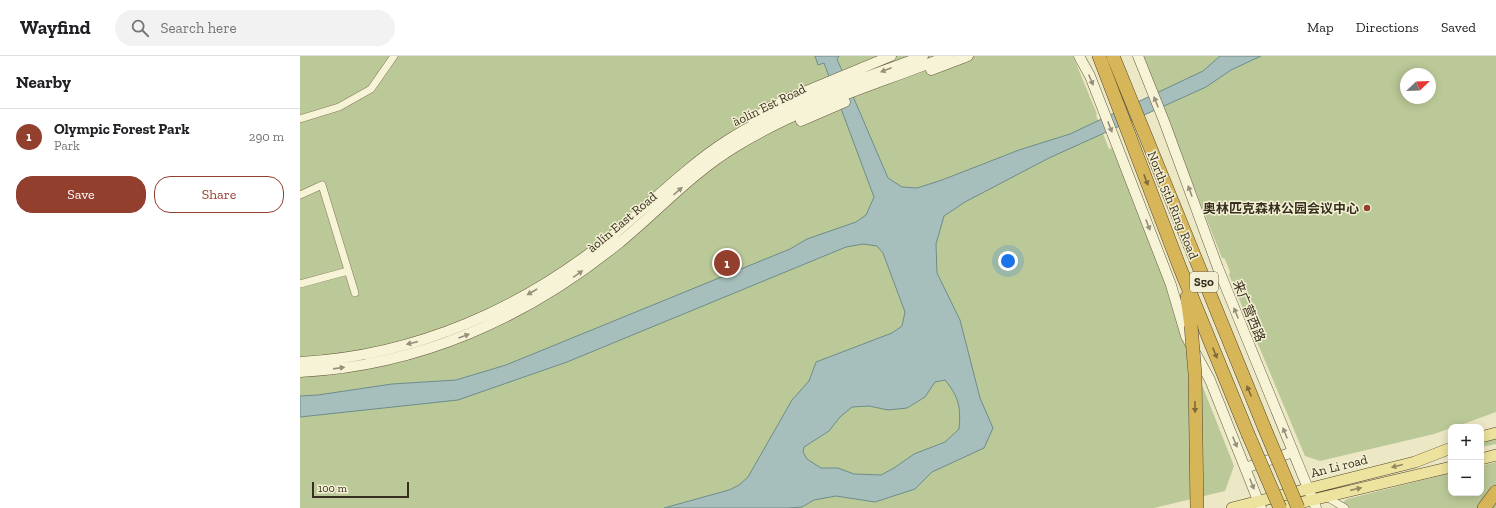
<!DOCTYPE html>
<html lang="en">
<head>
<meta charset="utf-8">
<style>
	:root { --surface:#fff; --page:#f2f2f2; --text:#202124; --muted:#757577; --line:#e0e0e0; --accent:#923f2e }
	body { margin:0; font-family:"Zilla Slab","Noto Sans SC",serif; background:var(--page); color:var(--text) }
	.controls { position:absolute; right:12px; bottom:12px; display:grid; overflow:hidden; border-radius:8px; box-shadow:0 2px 10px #0003 }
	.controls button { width:36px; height:36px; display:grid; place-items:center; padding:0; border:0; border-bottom:1px solid var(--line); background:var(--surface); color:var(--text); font:20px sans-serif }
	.compass { position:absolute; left:1100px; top:12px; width:36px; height:36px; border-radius:50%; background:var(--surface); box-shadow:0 2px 10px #0003; rotate:67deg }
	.scale { position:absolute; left:12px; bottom:10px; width:97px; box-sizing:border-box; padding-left:4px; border:2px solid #362e1f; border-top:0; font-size:11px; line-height:14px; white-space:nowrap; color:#362e1f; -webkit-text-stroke:3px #f4f0d3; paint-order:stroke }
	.you { position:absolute; left:708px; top:205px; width:14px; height:14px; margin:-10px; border:3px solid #fff; border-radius:50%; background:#1a73e8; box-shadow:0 0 0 6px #1a73e833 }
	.badge { display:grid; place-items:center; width:26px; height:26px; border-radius:50%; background:var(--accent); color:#fff; font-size:13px; font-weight:700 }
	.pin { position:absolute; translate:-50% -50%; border:2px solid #fff; box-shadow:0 1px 4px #0006 }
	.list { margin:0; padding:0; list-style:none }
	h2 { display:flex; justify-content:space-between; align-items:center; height:52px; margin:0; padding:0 16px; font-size:17px }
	h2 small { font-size:13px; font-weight:400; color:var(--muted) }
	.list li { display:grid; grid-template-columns:26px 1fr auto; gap:12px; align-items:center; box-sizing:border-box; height:56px; padding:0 16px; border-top:1px solid var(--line) }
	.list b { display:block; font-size:15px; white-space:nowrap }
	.list p { margin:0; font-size:13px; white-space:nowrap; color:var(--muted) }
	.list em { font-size:13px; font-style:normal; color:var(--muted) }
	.actions { display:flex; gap:8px; padding:12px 16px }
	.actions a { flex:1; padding:9px 0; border:1px solid var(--accent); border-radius:16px; text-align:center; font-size:14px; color:var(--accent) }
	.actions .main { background:var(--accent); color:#fff }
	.icon { flex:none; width:22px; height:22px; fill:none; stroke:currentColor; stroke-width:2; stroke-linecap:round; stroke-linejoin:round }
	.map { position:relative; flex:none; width:1196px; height:452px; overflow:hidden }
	header { display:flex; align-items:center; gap:24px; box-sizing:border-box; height:56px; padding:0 20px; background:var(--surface); border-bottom:1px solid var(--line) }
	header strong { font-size:19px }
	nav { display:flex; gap:22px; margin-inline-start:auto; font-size:14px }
	.search { width:280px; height:36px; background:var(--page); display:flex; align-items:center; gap:10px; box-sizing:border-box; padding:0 14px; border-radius:22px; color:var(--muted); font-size:15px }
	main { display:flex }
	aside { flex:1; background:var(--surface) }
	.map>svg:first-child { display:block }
	.green { fill:#bbc998; fill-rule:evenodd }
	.water { fill:#a6bfbc; stroke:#6d8d8b; fill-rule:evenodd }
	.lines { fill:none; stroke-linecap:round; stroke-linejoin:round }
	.street-casing { stroke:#86795b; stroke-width:8 }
	.secondary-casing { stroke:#675a3f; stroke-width:11 }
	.primary-casing { stroke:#54472f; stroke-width:12 }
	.highway-casing { stroke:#54472f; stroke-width:14 }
	.street { stroke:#f7f3d7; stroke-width:7 }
	.secondary { stroke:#f7f3d7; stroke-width:10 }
	.primary { stroke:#ede39e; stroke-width:11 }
	.highway { stroke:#d7b659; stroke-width:13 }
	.highway-bridge-casing { stroke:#54472f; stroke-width:14; stroke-linecap:butt }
	.highway-bridge { stroke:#d7b659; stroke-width:13 }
	.oneway { fill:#96907b }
	.oneway2 { fill:#7e6b39 }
	.oneway3 { fill:#92885e }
	.poi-dot { fill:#923f2e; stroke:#f4f0d3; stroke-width:1.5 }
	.labels { text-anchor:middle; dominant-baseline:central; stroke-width:3; stroke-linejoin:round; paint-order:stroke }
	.shield { fill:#f4f0d3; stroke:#6f6855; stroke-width:1 }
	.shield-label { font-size:12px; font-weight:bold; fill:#362e1f }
	.street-label { font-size:13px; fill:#362e1f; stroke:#f4f0d3 }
	.poi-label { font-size:13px; font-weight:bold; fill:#362e1f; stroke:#f4f0d3; text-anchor:end }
</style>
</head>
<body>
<header>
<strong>Wayfind</strong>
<div class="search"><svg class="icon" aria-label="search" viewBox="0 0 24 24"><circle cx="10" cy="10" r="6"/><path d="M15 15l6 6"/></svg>Search here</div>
<nav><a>Map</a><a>Directions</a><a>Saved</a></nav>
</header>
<main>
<aside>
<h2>Nearby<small></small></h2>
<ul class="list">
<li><span class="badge">1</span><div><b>Olympic Forest Park</b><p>Park</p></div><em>290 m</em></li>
</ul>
<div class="actions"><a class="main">Save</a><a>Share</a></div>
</aside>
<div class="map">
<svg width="1196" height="452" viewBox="0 0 1196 452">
	<rect width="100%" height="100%" fill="#ece7c4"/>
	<path class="green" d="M 0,0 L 773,0 L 797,58 L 796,59 L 809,93 L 812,92 L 868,231 L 889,296 L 934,410 L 925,435 L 854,452 L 0,452 Z
		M 842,0 L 1196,0 L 1196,356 L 1155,371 L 1151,371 L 1151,372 L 1134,378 L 1020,405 L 1005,400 L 929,219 L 930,216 L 925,203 L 922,202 ZM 1106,18 L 1130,18 L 1130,42 L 1106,42 Z
		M 1196,378 L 1196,388 L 1181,391 L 1181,382 Z
		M 1196,406 L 1196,452 L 1035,452 L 1047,443 L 1151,417 L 1151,437 L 1181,437 L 1181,410 Z"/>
	<path class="water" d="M 515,0 L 539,0 L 537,3 L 588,122 L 602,131 L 617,132 L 642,124 L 719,94 L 770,78 L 903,15 L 920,0 L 961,0 L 931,14 L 906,31 L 749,102 L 665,146 L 644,160 L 636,188 L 637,217 L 660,264 L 680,342 L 693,372 L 684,392 L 632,416 L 615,433 L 575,446 L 536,440 L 514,444 L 502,451 L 488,452 L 364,452 L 429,434 L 439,429 L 448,421 L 492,344 L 509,325 L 516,306 L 592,277 L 602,270 L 605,256 L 583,197 L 577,190 L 563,188 L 546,191 L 267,306 L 158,344 L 0,361 L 0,340 L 18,339 L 92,328 L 156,324 L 206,309 L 490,193 L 507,183 L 556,166 L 566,159 L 574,141 L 524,7 L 518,9 ZM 645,324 C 659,341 661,352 659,373 L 645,386 L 614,398 L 594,412 L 581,419 L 554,418 L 538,412 L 521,412 L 507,403 L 503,396 L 504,391 L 529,375 L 540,361 L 552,351 L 569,350 L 588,354 L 607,352 L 625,341 L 635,326 Z"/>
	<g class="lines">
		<defs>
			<path id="street" d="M 0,63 L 39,51 L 71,33 L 94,0
				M 0,139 L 22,129 L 55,237
				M 0,228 L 48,215
				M 1025,440 L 1045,452"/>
			<path id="secondary" d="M 779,0 L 790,20 L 871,229 L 886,280 L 910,324 L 961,452
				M 838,0 L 864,65 L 918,212 L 1016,452
				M 631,14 L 668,0
				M 453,64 L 467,53 L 487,43 L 591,0
				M 501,65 L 545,46
				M 0,306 C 116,300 224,252 313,179 C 351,147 386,111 428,84 C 486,47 558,25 623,0
				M 0,316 C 119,310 227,262 319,187 C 357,156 392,117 435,91 C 501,50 576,29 648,0
				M 945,412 L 993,396"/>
			<path id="primary" d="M 1181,381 L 1196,377
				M 1181,403 L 1196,399
				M 932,452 L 1115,406 L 1151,392
				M 978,452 L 1151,411"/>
			<path id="highway" d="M 799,0 L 880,212 L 948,378
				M 813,0 L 964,371
				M 887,241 L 891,270
				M 1184,452 L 1196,436"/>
		</defs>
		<use href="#street" class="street-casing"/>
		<use href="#secondary" class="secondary-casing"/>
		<use href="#primary" class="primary-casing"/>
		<use href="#highway" class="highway-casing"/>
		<use href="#street" class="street"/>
		<use href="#secondary" class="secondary"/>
		<use href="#primary" class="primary"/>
		<use href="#highway" class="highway"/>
		<defs>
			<path id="highway-bridge" d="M 891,270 L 895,318 L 897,452
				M 964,371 L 998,452
				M 948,378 L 980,452"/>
		</defs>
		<use href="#highway-bridge" class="highway-bridge-casing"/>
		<use href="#highway-bridge" class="highway-bridge"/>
	</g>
	<defs><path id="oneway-solid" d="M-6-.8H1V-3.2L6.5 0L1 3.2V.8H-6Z"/></defs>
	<g class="oneway">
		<use href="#oneway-solid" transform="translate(586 14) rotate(159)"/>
		<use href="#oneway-solid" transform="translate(791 24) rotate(67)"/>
		<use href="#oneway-solid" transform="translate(856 46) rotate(-112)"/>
		<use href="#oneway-solid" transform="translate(810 71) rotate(69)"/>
		<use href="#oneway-solid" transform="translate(378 135) rotate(-41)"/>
		<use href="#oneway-solid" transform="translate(890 135) rotate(-110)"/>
		<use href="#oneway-solid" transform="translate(848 169) rotate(69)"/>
		<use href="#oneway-solid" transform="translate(278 218) rotate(-35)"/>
		<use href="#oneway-solid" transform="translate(232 236) rotate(150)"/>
		<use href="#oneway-solid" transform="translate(936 257) rotate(-112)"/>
		<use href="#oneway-solid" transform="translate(164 280) rotate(-20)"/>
		<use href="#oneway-solid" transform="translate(112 287) rotate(167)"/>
		<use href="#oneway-solid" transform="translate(39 312) rotate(-8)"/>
		<use href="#oneway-solid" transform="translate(985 377) rotate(-112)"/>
		<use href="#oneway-solid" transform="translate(935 386) rotate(68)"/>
		<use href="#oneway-solid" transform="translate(952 428) rotate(68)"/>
	</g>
	<g class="oneway2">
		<use href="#oneway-solid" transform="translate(846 124) rotate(69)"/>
		<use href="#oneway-solid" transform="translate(915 297) rotate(68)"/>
		<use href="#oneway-solid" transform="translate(949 335) rotate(-112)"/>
		<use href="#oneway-solid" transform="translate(895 351) rotate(89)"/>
	</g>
	<g class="oneway3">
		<use href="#oneway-solid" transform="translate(1097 410) rotate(166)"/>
		<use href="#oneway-solid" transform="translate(1056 433) rotate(-13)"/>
	</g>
	<circle class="poi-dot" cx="1067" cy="152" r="4"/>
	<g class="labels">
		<rect class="shield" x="890" y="216" width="28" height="20" rx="3"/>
		<g class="shield-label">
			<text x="904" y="226">S50</text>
		</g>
		<g class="street-label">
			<text transform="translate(469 49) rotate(-26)">àolín Est Road</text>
			<text transform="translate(873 149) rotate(68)">North 5th Ring Road</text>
			<text transform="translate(322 166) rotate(-40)">àolín East Road</text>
			<text transform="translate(949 255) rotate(68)">来广营西路</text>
			<text transform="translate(1039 410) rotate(-14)">An Li road</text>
		</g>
		<g class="poi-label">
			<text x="1059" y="152">奥林匹克森林公园会议中心</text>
		</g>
	</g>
</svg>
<div class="controls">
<button>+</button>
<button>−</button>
</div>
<svg class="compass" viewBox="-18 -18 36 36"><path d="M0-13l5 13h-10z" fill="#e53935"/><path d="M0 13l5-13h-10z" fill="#757577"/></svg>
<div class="scale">100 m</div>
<div class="you"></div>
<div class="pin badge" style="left:427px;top:207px">1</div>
</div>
</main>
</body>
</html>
